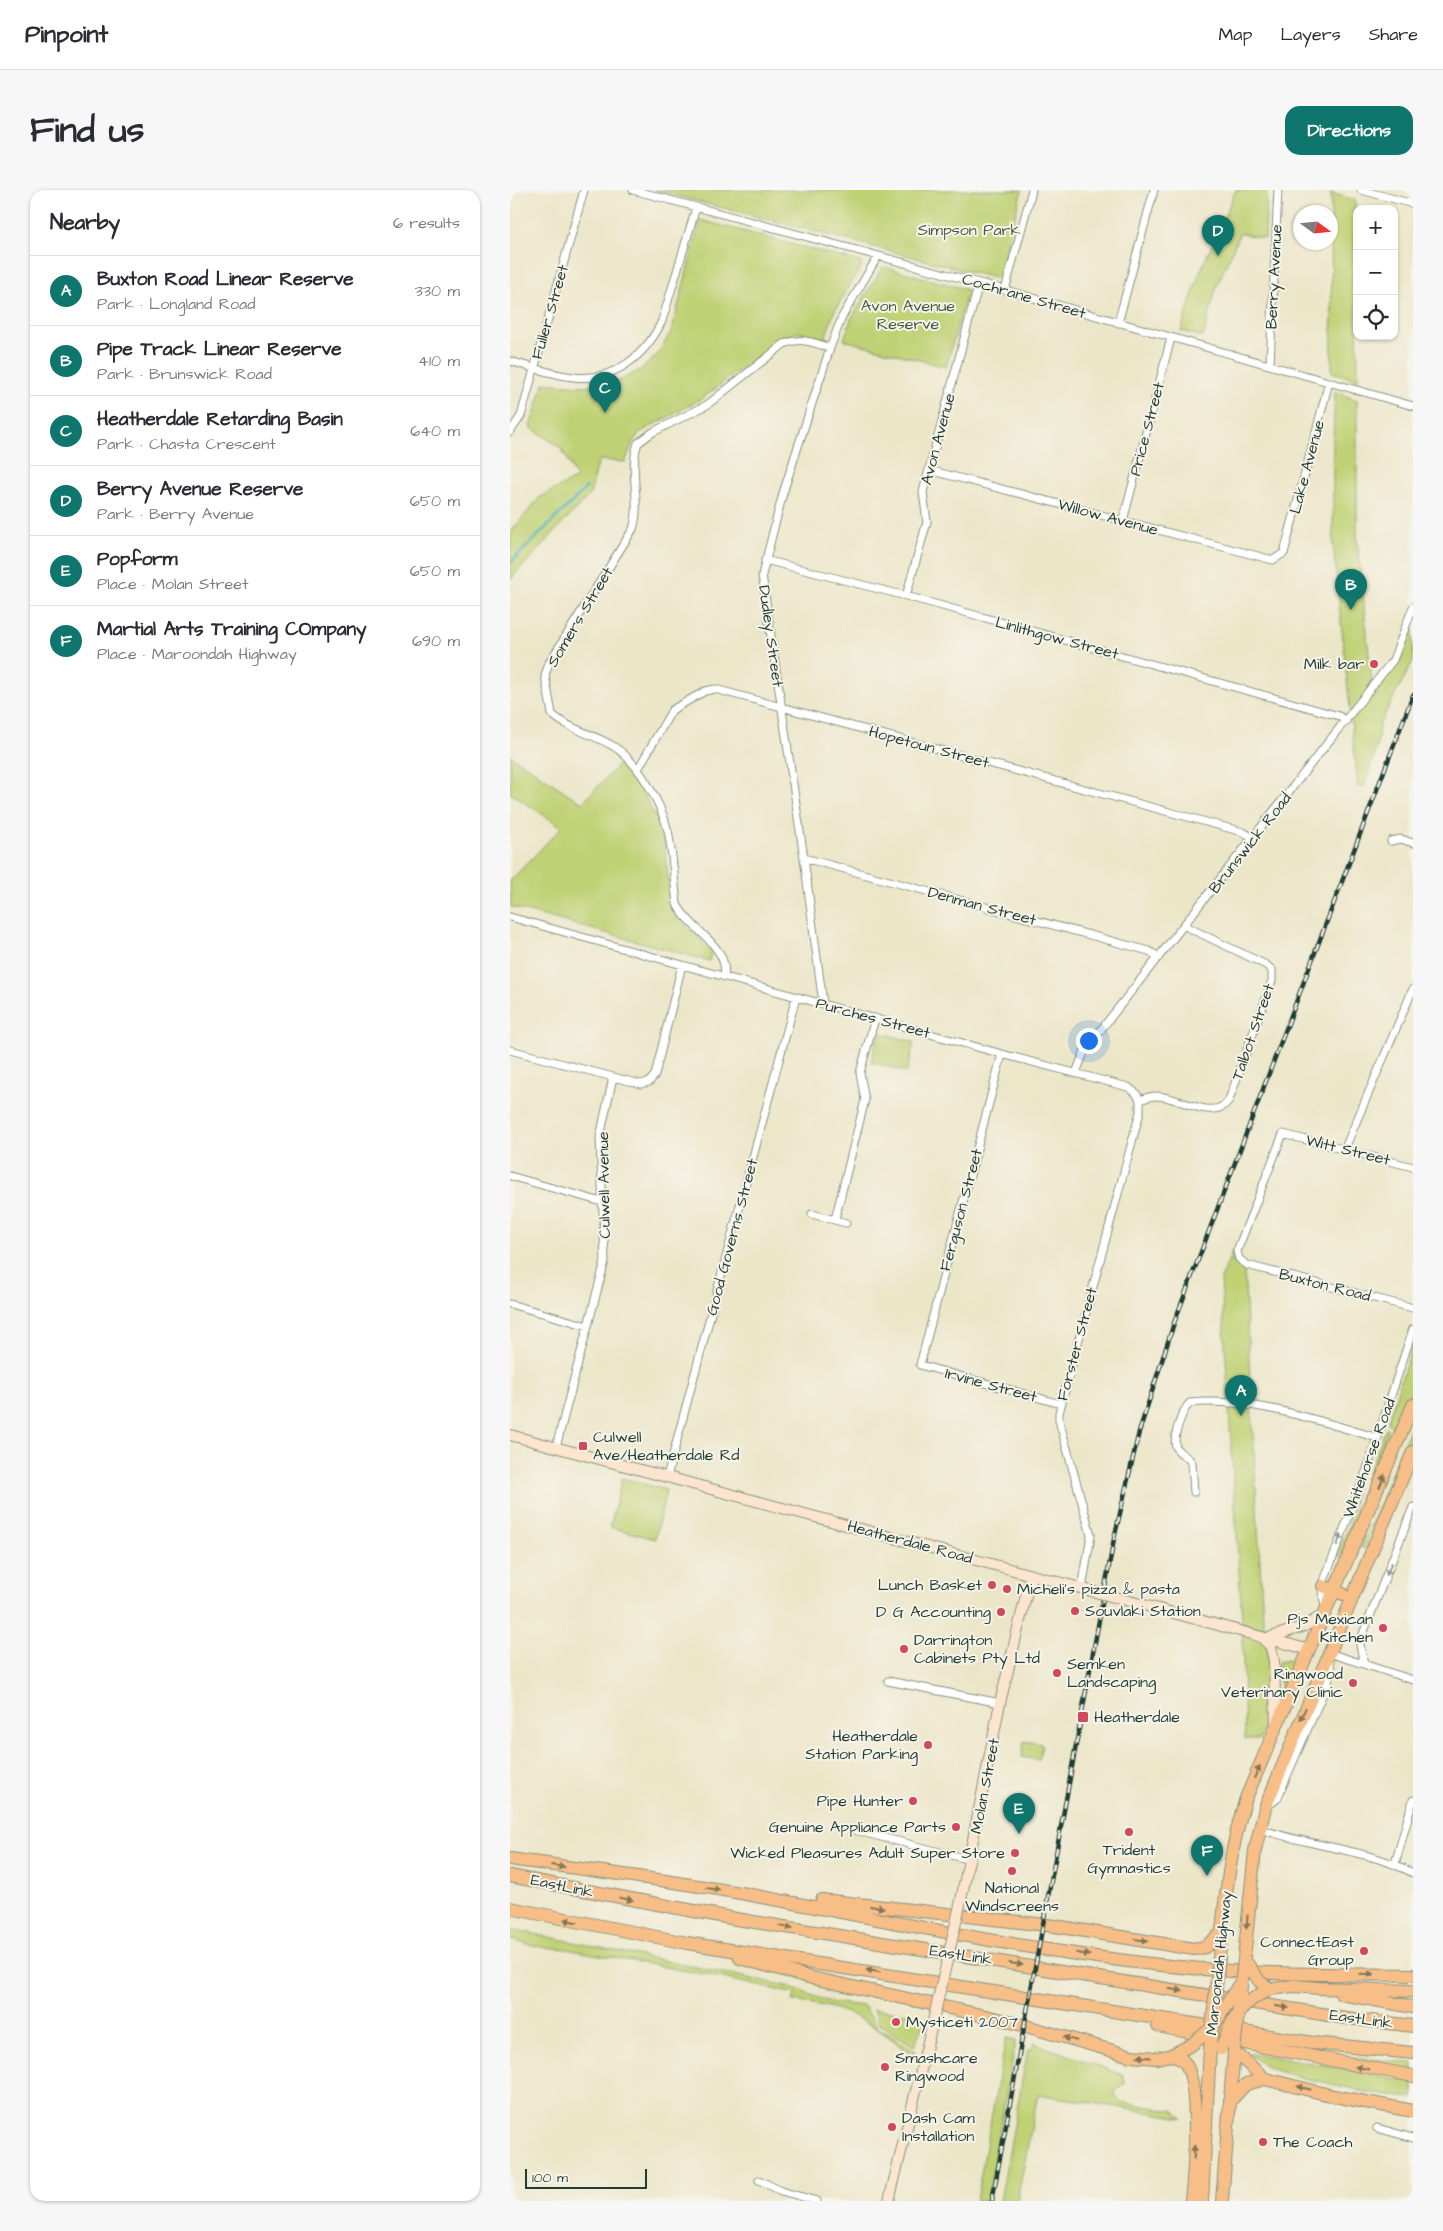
<!DOCTYPE html>
<html lang="en">
<head>
<meta charset="utf-8">
<style>
	:root { --surface:#fff; --page:#f7f7f7; --text:#2b2b33; --muted:#7c7c81; --line:#e1e1e2; --accent:#0f766e }
	body { margin:0; font-family:"Architects Daughter",sans-serif; background:var(--page); color:var(--text) }
	.controls { position:absolute; right:15px; top:15px; display:grid; overflow:hidden; border-radius:10px; box-shadow:0 1px 4px #0004 }
	.controls button { width:45px; height:45px; display:grid; place-items:center; padding:0; border:0; border-bottom:1px solid var(--line); background:var(--surface); color:var(--text); font:25px sans-serif }
	.compass { position:absolute; left:783px; top:15px; width:45px; height:45px; border-radius:50%; background:var(--surface); box-shadow:0 1px 4px #0004; rotate:105deg }
	.scale { position:absolute; left:15px; bottom:12px; width:122px; box-sizing:border-box; padding-left:5px; border:2px solid #1f3d34; border-top:0; font-size:14px; line-height:18px; white-space:nowrap; color:#1f3d34; -webkit-text-stroke:4px #f7f3e8; paint-order:stroke }
	.you { position:absolute; left:578px; top:850px; width:18px; height:18px; margin:-12px; border:4px solid #fff; border-radius:50%; background:#1a73e8; box-shadow:0 0 0 8px #1a73e833 }
	.badge { display:grid; place-items:center; width:32px; height:32px; border-radius:50%; background:var(--accent); color:#fff; font-size:16px; font-weight:700 }
	.pin { position:absolute; translate:-50% -41px; filter:drop-shadow(0 1px 2px #0008) }
	.pin::after { content:''; position:absolute; top:26px; width:18px; height:15px; background:inherit; clip-path:polygon(0 0,100% 0,50% 100%) }
	.list { margin:0; padding:0; list-style:none }
	h2 { display:flex; justify-content:space-between; align-items:center; height:65px; margin:0; padding:0 20px; font-size:21px }
	h2 small { font-size:16px; font-weight:400; color:var(--muted) }
	.list li { display:grid; grid-template-columns:32px 1fr auto; gap:15px; align-items:center; box-sizing:border-box; height:70px; padding:0 20px; border-top:1px solid var(--line) }
	.list b { display:block; font-size:19px; white-space:nowrap }
	.list p { margin:0; font-size:16px; white-space:nowrap; color:var(--muted) }
	.list em { font-size:16px; font-style:normal; color:var(--muted) }
	.icon { flex:none; width:28px; height:28px; fill:none; stroke:currentColor; stroke-width:2; stroke-linecap:round; stroke-linejoin:round }
	.map { position:relative; flex:none; width:903px; height:2011px; overflow:hidden; border-radius:15px }
	header { display:flex; align-items:center; gap:30px; box-sizing:border-box; height:70px; padding:0 25px; background:var(--surface); border-bottom:1px solid var(--line) }
	header strong { font-size:24px }
	nav { display:flex; gap:28px; margin-inline-start:auto; font-size:18px }
	.intro { display:flex; align-items:center; justify-content:space-between; box-sizing:border-box; height:120px; padding:0 30px }
	h1 { margin:0; font-size:35px }
	.button { padding:12px 22px; border-radius:15px; background:var(--accent); color:#fff; font-size:18px; font-weight:700 }
	main { display:flex; gap:30px; padding:0 30px }
	aside { flex:1; background:var(--surface); border-radius:15px; box-shadow:0 1px 4px #0004 }
	.map>svg:first-child { display:block }
	.green { fill:#c0d174; stroke:#708754 }
	.lines { fill:none; stroke-linecap:round; stroke-linejoin:round }
	.stream { stroke:#41b0bb; stroke-width:2.5 }
	.street-casing { stroke:#86927e; stroke-width:9 }
	.secondary-casing { stroke:#86927e; stroke-width:12 }
	.highway-casing { stroke:#86927e; stroke-width:14 }
	.street { stroke:#fff; stroke-width:7 }
	.secondary { stroke:#fce5cf; stroke-width:10 }
	.highway { stroke:#f7be87; stroke-width:12 }
	.rail-casing { stroke:#1f3d34; stroke-width:4.5 }
	.rail { stroke:#f7f3e8; stroke-width:2.5; stroke-dasharray:8; stroke-linecap:butt }
	.secondary-bridge-casing { stroke:#86927e; stroke-width:12; stroke-linecap:butt }
	.highway-bridge-casing { stroke:#86927e; stroke-width:14; stroke-linecap:butt }
	.secondary-bridge { stroke:#fce5cf; stroke-width:10 }
	.highway-bridge { stroke:#f7be87; stroke-width:12 }
	.oneway { fill:#807759 }
	.oneway2 { fill:#8f9e9a }
	.poi-dot { fill:#d1495b; stroke:#f7f3e8; stroke-width:2 }
	.labels { text-anchor:middle; dominant-baseline:central; stroke-width:4; stroke-linejoin:round; paint-order:stroke }
	.park-label { font-size:16px; fill:#3f5b41; stroke:#f7f3e8 }
	.street-label { font-size:16px; fill:#1f3d34; stroke:#f7f3e8 }
	.poi-label { font-size:16px; fill:#1f3d34; stroke:#f7f3e8; text-anchor:end }
</style>
</head>
<body>
<header>
<strong>Pinpoint</strong>
<nav><a>Map</a><a>Layers</a><a>Share</a></nav>
</header>
<div class="intro"><h1>Find us</h1><a class="button">Directions</a></div>
<main>
<aside>
<h2>Nearby<small>6 results</small></h2>
<ul class="list">
<li><span class="badge">A</span><div><b>Buxton Road Linear Reserve</b><p>Park · Longland Road</p></div><em>330 m</em></li>
<li><span class="badge">B</span><div><b>Pipe Track Linear Reserve</b><p>Park · Brunswick Road</p></div><em>410 m</em></li>
<li><span class="badge">C</span><div><b>Heatherdale Retarding Basin</b><p>Park · Chasta Crescent</p></div><em>640 m</em></li>
<li><span class="badge">D</span><div><b>Berry Avenue Reserve</b><p>Park · Berry Avenue</p></div><em>650 m</em></li>
<li><span class="badge">E</span><div><b>Popform</b><p>Place · Molan Street</p></div><em>650 m</em></li>
<li><span class="badge">F</span><div><b>Martial Arts Training COmpany</b><p>Place · Maroondah Highway</p></div><em>690 m</em></li>
</ul>
</aside>
<div class="map">
<svg width="903" height="2011" viewBox="0 0 903 2011">
	<rect width="100%" height="100%" fill="#f7f3e8"/>
	<filter id="ink" filterUnits="userSpaceOnUse"><feTurbulence type="fractalNoise" baseFrequency=".02" numOctaves="2"/><feDisplacementMap in="SourceGraphic" scale="10" xChannelSelector="R" yChannelSelector="G"/><feConvolveMatrix kernelMatrix="1 2 1 2 8 2 1 2 1" color-interpolation-filters="sRGB"/></filter>
	<filter id="wash" filterUnits="userSpaceOnUse"><feTurbulence type="fractalNoise" baseFrequency=".0096" numOctaves="4" result="noise"/><feDisplacementMap in="SourceGraphic" scale="20" xChannelSelector="R" yChannelSelector="G"/><feGaussianBlur stdDeviation="1.12" result="paint"/><feColorMatrix in="noise" values="0 0 0 0 0 0 0 0 0 0 0 0 0 0 0 0 0 1.4 0 .05"/><feComposite in="paint" operator="in"/></filter>
	<g filter="url(#wash)">
		<rect width="100%" height="100%" fill="#ece6c9"/>
		<path class="green" d="M 144,0 L 512,0 L 489,85 L 484,88 Z
			M 726,0 L 757,0 L 755,49 L 730,43 L 706,98 L 693,147 L 671,141 L 689,84 Z
			M 821,3 L 845,10 L 848,190 L 822,182 Z
			M 190,30 L 350,72 L 352,76 L 324,122 L 315,148 L 289,142 L 274,146 L 193,208 L 129,243 L 123,252 L 115,272 L 89,270 L 80,304 L 0,390 L 0,343 L 30,307 L 67,288 L 51,258 L 20,237 L 34,193 L 69,196 L 103,194 L 130,180 L 148,164 L 162,140 Z
			M 374,77 L 455,99 L 457,103 L 436,177 L 334,150 L 341,129 L 371,79 Z
			M 825,202 L 847,210 L 847,348 L 863,504 L 892,465 L 903,434 L 903,471 L 869,535 L 868,551 L 855,596 L 848,597 L 823,354 L 823,251 Z
			M 0,565 L 72,613 L 112,571 L 128,593 L 153,642 L 162,722 L 202,762 L 199,771 L 1,717 L 0,691 L 52,637 L 0,603 Z
			M 371,843 L 404,852 L 397,882 L 361,872 L 368,846 Z
			M 722,1061 L 723,1072 L 734,1078 L 753,1429 C 759,1468 765,1511 750,1549 L 735,1549 L 732,1430 L 711,1089 Z
			M 903,1153 L 903,1197 L 881,1249 L 882,1236 L 877,1233 Z
			M 903,1232 L 901,1254 L 854,1359 L 851,1357 Z
			M 876,1238 L 878,1239 L 874,1259 L 878,1261 L 830,1367 L 827,1365 Z
			M 112,1288 L 156,1300 L 145,1349 L 100,1337 Z
			M 779,1470 L 787,1473 L 772,1506 L 768,1472 Z
			M 514,1551 L 532,1554 L 529,1570 L 512,1567 Z
			M 0,1739 L 277,1796 L 319,1812 L 354,1816 L 368,1838 L 406,1861 L 403,1867 C 385,1850 362,1834 340,1824 C 322,1816 302,1814 283,1811 L 285,1804 L 199,1785 L 56,1759 L 31,1757 L 0,1750 Z
			M 364,1819 L 404,1824 L 415,1829 L 404,1856 L 369,1834 Z
			M 496,1848 L 506,1850 L 477,2011 L 466,2011 Z
			M 524,1853 L 613,1885 L 615,1895 L 608,1897 L 605,1904 L 610,1912 L 657,1920 L 662,1919 L 673,1928 L 528,1904 L 507,2011 L 490,2011 L 518,1859 L 522,1860 Z
			M 737,1863 L 797,1872 L 903,1892 L 903,1908 L 872,1905 L 780,1885 L 759,1878 Z
			M 807,1864 L 903,1873 L 903,1882 Z"/>
		<g class="lines">
			<path class="stream" d="M 0,373 L 77,297"/>
		</g>
	</g>
	<g filter="url(#ink)">
		<g class="lines">
			<defs>
				<path id="street" d="M 123,0 L 495,100 L 903,216
					M 851,0 L 903,14
					M 495,100 L 522,0
					M 608,133 L 644,0
					M 0,171 C 21,177 43,185 64,187 C 104,192 136,165 152,131 L 186,18
					M 760,174 L 768,0
					M 0,242 L 11,226 L 74,0
					M 419,280 L 763,370 L 774,363 L 819,192
					M 613,331 L 661,148
					M 255,370 L 396,406 L 829,526 L 836,531
					M 396,406 L 417,332 L 413,302 L 469,93
					M 128,579 L 162,520 L 195,501 L 205,499 L 733,642 L 744,648
					M 881,651 L 891,649 L 903,653
					M 294,668 L 639,761 L 649,767
					M 0,727 L 492,864 L 618,897 L 626,903 L 630,910 C 634,909 640,906 645,906 C 667,904 703,934 719,910 L 762,791 L 762,780 L 756,775 L 675,736
					M 214,787 C 220,755 179,740 167,714 C 164,690 163,665 158,641 C 151,613 128,571 103,556 C 85,545 56,538 42,524 L 35,485 L 39,473 L 123,339 C 132,312 118,280 128,253 L 143,242 L 197,215 L 274,154 C 291,147 303,152 320,158
					M 313,814 L 294,668 L 252,385 L 273,303 L 320,158 L 332,127 L 368,66
					M 0,860 L 103,887
					M 492,864 L 410,1175 L 551,1214
					M 566,883 L 575,860 L 883,470 L 903,417
					M 835,958 L 903,799
					M 903,977 L 773,944 L 727,1061 L 729,1069 L 737,1075 L 903,1118
					M 0,986 L 92,1012
					M 302,1024 L 336,1033
					M 325,1029 L 355,910 L 350,883 L 365,828
					M 0,1114 L 78,1136
					M 46,1257 L 95,1071 L 90,947 L 103,887 L 131,894 L 139,892 L 145,885 L 172,775
					M 157,1287 L 286,807
					M 684,1302 L 682,1273 C 679,1267 671,1265 667,1259 C 661,1250 672,1220 680,1213 C 742,1207 809,1231 868,1248
					M 572,1399 L 581,1345 L 549,1230 L 549,1223 L 630,922 L 630,910
					M 815,1417 L 812,1401 L 815,1388 L 856,1282 L 903,1139
					M 854,1474 L 850,1455 L 853,1444 L 903,1317
					M 378,1491 L 490,1513
					M 756,1617 L 767,1609 L 818,1492 L 821,1482 L 819,1463 L 903,1490
					M 748,1638 C 799,1657 855,1658 903,1683
					M 344,1640 L 461,1670
					M 885,1674 L 903,1610
					M 867,1938 L 903,1948
					M 249,1990 L 271,2001 L 307,2011"/>
				<path id="secondary" d="M 0,1245 L 589,1403
					M 608,1408 L 800,1460
					M 752,1448 L 761,1457 L 764,1471 L 766,1537
					M 758,1448 L 795,1436 L 816,1423
					M 450,1715 L 490,1513 L 521,1385
					M 379,2011 L 423,1831"/>
				<path id="highway" d="M 813,1396 L 833,1404
					M 0,1669 C 79,1680 158,1690 236,1704 C 387,1732 539,1766 692,1779 C 762,1785 833,1784 903,1785
					M 0,1686 L 226,1729 L 836,1828 L 903,1836
					M 312,1710 L 545,1736 L 684,1759 L 695,1757 L 712,1743
					M 0,1718 L 177,1753 L 803,1853 L 903,1863
					M 709,1767 C 715,1713 719,1660 736,1608 L 903,1215
					M 230,1768 L 298,1787 L 498,1831 L 621,1866 L 647,1868 L 661,1865 L 681,1855
					M 734,1769 L 745,1660 L 755,1618 L 903,1262
					M 761,1799 L 784,1796 L 809,1798 L 903,1801
					M 831,1804 L 903,1817
					M 648,1836 L 903,1886
					M 724,1861 L 755,1889 L 824,1906 L 903,1921
					M 661,1865 C 665,1866 671,1868 674,1872 C 691,1890 684,1985 681,2011
					M 720,1911 L 736,1894 L 755,1889
					M 692,2011 L 700,1858
					M 712,2011 L 724,1861"/>
			</defs>
			<use href="#street" class="street-casing"/>
			<use href="#secondary" class="secondary-casing"/>
			<use href="#highway" class="highway-casing"/>
			<use href="#street" class="street"/>
			<use href="#secondary" class="secondary"/>
			<use href="#highway" class="highway"/>
			<defs>
				<path id="rail" d="M 482,2011 L 604,1349 L 629,1242 L 664,1133 L 903,505"/>
			</defs>
			<use href="#rail" class="rail-casing"/>
			<use href="#rail" class="rail"/>
			<defs>
				<path id="secondary-bridge" d="M 589,1403 L 608,1408
					M 423,1831 L 450,1715"/>
				<path id="highway-bridge" d="M 734,1769 L 750,1792 L 761,1799
					M 681,1855 L 702,1838 L 730,1793
					M 700,1858 L 709,1767
					M 711,1859 C 722,1828 730,1812 761,1799
					M 724,1861 L 734,1769"/>
			</defs>
			<use href="#secondary-bridge" class="secondary-bridge-casing"/>
			<use href="#highway-bridge" class="highway-bridge-casing"/>
			<use href="#secondary-bridge" class="secondary-bridge"/>
			<use href="#highway-bridge" class="highway-bridge"/>
		</g>
		<defs><path id="oneway-solid" d="M-6-.8H1V-3.2L6.5 0L1 3.2V.8H-6Z" transform="scale(1.25)"/></defs>
		<g class="oneway">
			<use href="#oneway-solid" transform="translate(872 1291) rotate(-67)"/>
			<use href="#oneway-solid" transform="translate(793 1524) rotate(113)"/>
			<use href="#oneway-solid" transform="translate(747 1582) rotate(-66)"/>
			<use href="#oneway-solid" transform="translate(48 1676) rotate(8)"/>
			<use href="#oneway-solid" transform="translate(203 1699) rotate(9)"/>
			<use href="#oneway-solid" transform="translate(116 1709) rotate(11)"/>
			<use href="#oneway-solid" transform="translate(367 1717) rotate(7)"/>
			<use href="#oneway-solid" transform="translate(61 1731) rotate(-168)"/>
			<use href="#oneway-solid" transform="translate(737 1732) rotate(95)"/>
			<use href="#oneway-solid" transform="translate(276 1737) rotate(9)"/>
			<use href="#oneway-solid" transform="translate(631 1750) rotate(10)"/>
			<use href="#oneway-solid" transform="translate(573 1764) rotate(9)"/>
			<use href="#oneway-solid" transform="translate(506 1774) rotate(9)"/>
			<use href="#oneway-solid" transform="translate(363 1781) rotate(-171)"/>
			<use href="#oneway-solid" transform="translate(857 1784) rotate(1)"/>
			<use href="#oneway-solid" transform="translate(666 1800) rotate(9)"/>
			<use href="#oneway-solid" transform="translate(772 1817) rotate(9)"/>
			<use href="#oneway-solid" transform="translate(560 1849) rotate(-164)"/>
			<use href="#oneway-solid" transform="translate(634 1867) rotate(-177)"/>
			<use href="#oneway-solid" transform="translate(852 1878) rotate(-169)"/>
			<use href="#oneway-solid" transform="translate(794 1898) rotate(-166)"/>
			<use href="#oneway-solid" transform="translate(684 1962) rotate(-88)"/>
		</g>
		<g class="oneway2">
			<use href="#oneway-solid" transform="translate(829 1350) rotate(-69)"/>
			<use href="#oneway-solid" transform="translate(879 1379) rotate(112)"/>
		</g>
	</g>
	<g class="poi-dot">
		<circle cx="864" cy="474" r="5"/>
		<rect x="68" y="1251" width="10" height="10" rx="2.5"/>
		<circle cx="482" cy="1395" r="5"/>
		<circle cx="497" cy="1399" r="5"/>
		<circle cx="565" cy="1421" r="5"/>
		<circle cx="491" cy="1422" r="5"/>
		<circle cx="873" cy="1438" r="5"/>
		<circle cx="394" cy="1459" r="5"/>
		<circle cx="547" cy="1483" r="5"/>
		<circle cx="843" cy="1493" r="5"/>
		<rect x="567" y="1521" width="12" height="12" rx="2.5"/>
		<circle cx="418" cy="1555" r="5"/>
		<circle cx="403" cy="1611" r="5"/>
		<circle cx="446" cy="1637" r="5"/>
		<circle cx="619" cy="1642" r="5"/>
		<circle cx="505" cy="1663" r="5"/>
		<circle cx="502" cy="1681" r="5"/>
		<circle cx="854" cy="1761" r="5"/>
		<circle cx="386" cy="1832" r="5"/>
		<circle cx="375" cy="1877" r="5"/>
		<circle cx="382" cy="1937" r="5"/>
		<circle cx="753" cy="1952" r="5"/>
	</g>
	<g class="labels">
		<g class="park-label">
			<text x="459" y="40">Simpson Park</text>
			<text x="398" y="116">Avon Avenue<tspan x="398" dy="18">Reserve</tspan></text>
		</g>
		<g class="street-label">
			<text transform="translate(764 87) rotate(-87)">Berry Avenue</text>
			<text transform="translate(514 106) rotate(16)">Cochrane Street</text>
			<text transform="translate(40 122) rotate(-74)">Fuller Street</text>
			<text transform="translate(637 239) rotate(-75)">Price Street</text>
			<text transform="translate(428 249) rotate(-75)">Avon Avenue</text>
			<text transform="translate(797 277) rotate(-75)">Lake Avenue</text>
			<text transform="translate(598 327) rotate(15)">Willow Avenue</text>
			<text transform="translate(70 427) rotate(-59)">Somers Street</text>
			<text transform="translate(261 446) rotate(82)">Dudley Street</text>
			<text transform="translate(547 448) rotate(15)">Linlithgow Street</text>
			<text transform="translate(419 557) rotate(15)">Hopetoun Street</text>
			<text transform="translate(740 653) rotate(-52)">Brunswick Road</text>
			<text transform="translate(472 716) rotate(15)">Denman Street</text>
			<text transform="translate(363 828) rotate(15)">Purches Street</text>
			<text transform="translate(743 842) rotate(-71)">Talbot Street</text>
			<text transform="translate(838 960) rotate(14)">Witt Street</text>
			<text transform="translate(94 995) rotate(-91)">Culwell Avenue</text>
			<text transform="translate(451 1020) rotate(-75)">Ferguson Street</text>
			<text transform="translate(222 1047) rotate(-75)">Good Governs Street</text>
			<text transform="translate(815 1095) rotate(14)">Buxton Road</text>
			<text transform="translate(567 1154) rotate(-75)">Forster Street</text>
			<text transform="translate(481 1195) rotate(15)">Irvine Street</text>
			<text transform="translate(859 1268) rotate(-70)">Whitehorse Road</text>
			<text transform="translate(400 1352) rotate(15)">Heatherdale Road</text>
			<text transform="translate(475 1596) rotate(-79)">Molan Street</text>
			<text transform="translate(52 1696) rotate(12)">EastLink</text>
			<text transform="translate(451 1765) rotate(9)">EastLink</text>
			<text transform="translate(709 1773) rotate(-84)">Maroondah Highway</text>
			<text transform="translate(851 1829) rotate(8)">EastLink</text>
		</g>
		<g class="poi-label">
			<text x="854" y="474">Milk bar</text>
			<text x="83" y="1247" text-anchor="start">Culwell<tspan x="83" dy="18">Ave/Heatherdale Rd</tspan></text>
			<text x="472" y="1395">Lunch Basket</text>
			<text x="507" y="1399" text-anchor="start">Micheli's pizza &amp; pasta</text>
			<text x="575" y="1421" text-anchor="start">Souvlaki Station</text>
			<text x="481" y="1422">D G Accounting</text>
			<text x="863" y="1429">Pjs Mexican<tspan x="863" dy="18">Kitchen</tspan></text>
			<text x="404" y="1450" text-anchor="start">Darrington<tspan x="404" dy="18">Cabinets Pty Ltd</tspan></text>
			<text x="557" y="1474" text-anchor="start">Semken<tspan x="557" dy="18">Landscaping</tspan></text>
			<text x="833" y="1484">Ringwood<tspan x="833" dy="18">Veterinary Clinic</tspan></text>
			<text x="584" y="1527" text-anchor="start">Heatherdale</text>
			<text x="408" y="1546">Heatherdale<tspan x="408" dy="18">Station Parking</tspan></text>
			<text x="393" y="1611">Pipe Hunter</text>
			<text x="436" y="1637">Genuine Appliance Parts</text>
			<text x="619" y="1660" text-anchor="middle">Trident<tspan x="619" dy="18">Gymnastics</tspan></text>
			<text x="495" y="1663">Wicked Pleasures Adult Super Store</text>
			<text x="502" y="1698" text-anchor="middle">National<tspan x="502" dy="18">Windscreens</tspan></text>
			<text x="844" y="1752">ConnectEast<tspan x="844" dy="18">Group</tspan></text>
			<text x="396" y="1832" text-anchor="start">Mysticeti 2007</text>
			<text x="385" y="1868" text-anchor="start">Smashcare<tspan x="385" dy="18">Ringwood</tspan></text>
			<text x="392" y="1928" text-anchor="start">Dash Cam<tspan x="392" dy="18">Installation</tspan></text>
			<text x="763" y="1952" text-anchor="start">The Coach</text>
		</g>
	</g>
</svg>
<div class="controls">
<button>+</button>
<button>−</button>
<button><svg class="icon" aria-label="locate" viewBox="0 0 24 24"><circle cx="12" cy="12" r="6"/><path d="M12 2v4M12 18v4M2 12h4M18 12h4"/></svg></button>
</div>
<svg class="compass" viewBox="-18 -18 36 36"><path d="M0-13l5 13h-10z" fill="#e53935"/><path d="M0 13l5-13h-10z" fill="#7c7c81"/></svg>
<div class="scale">100 m</div>
<div class="you"></div>
<div class="pin badge" style="left:731px;top:1226px">A</div>
<div class="pin badge" style="left:841px;top:420px">B</div>
<div class="pin badge" style="left:95px;top:223px">C</div>
<div class="pin badge" style="left:708px;top:66px">D</div>
<div class="pin badge" style="left:509px;top:1644px">E</div>
<div class="pin badge" style="left:697px;top:1686px">F</div>
</div>
</main>
</body>
</html>
